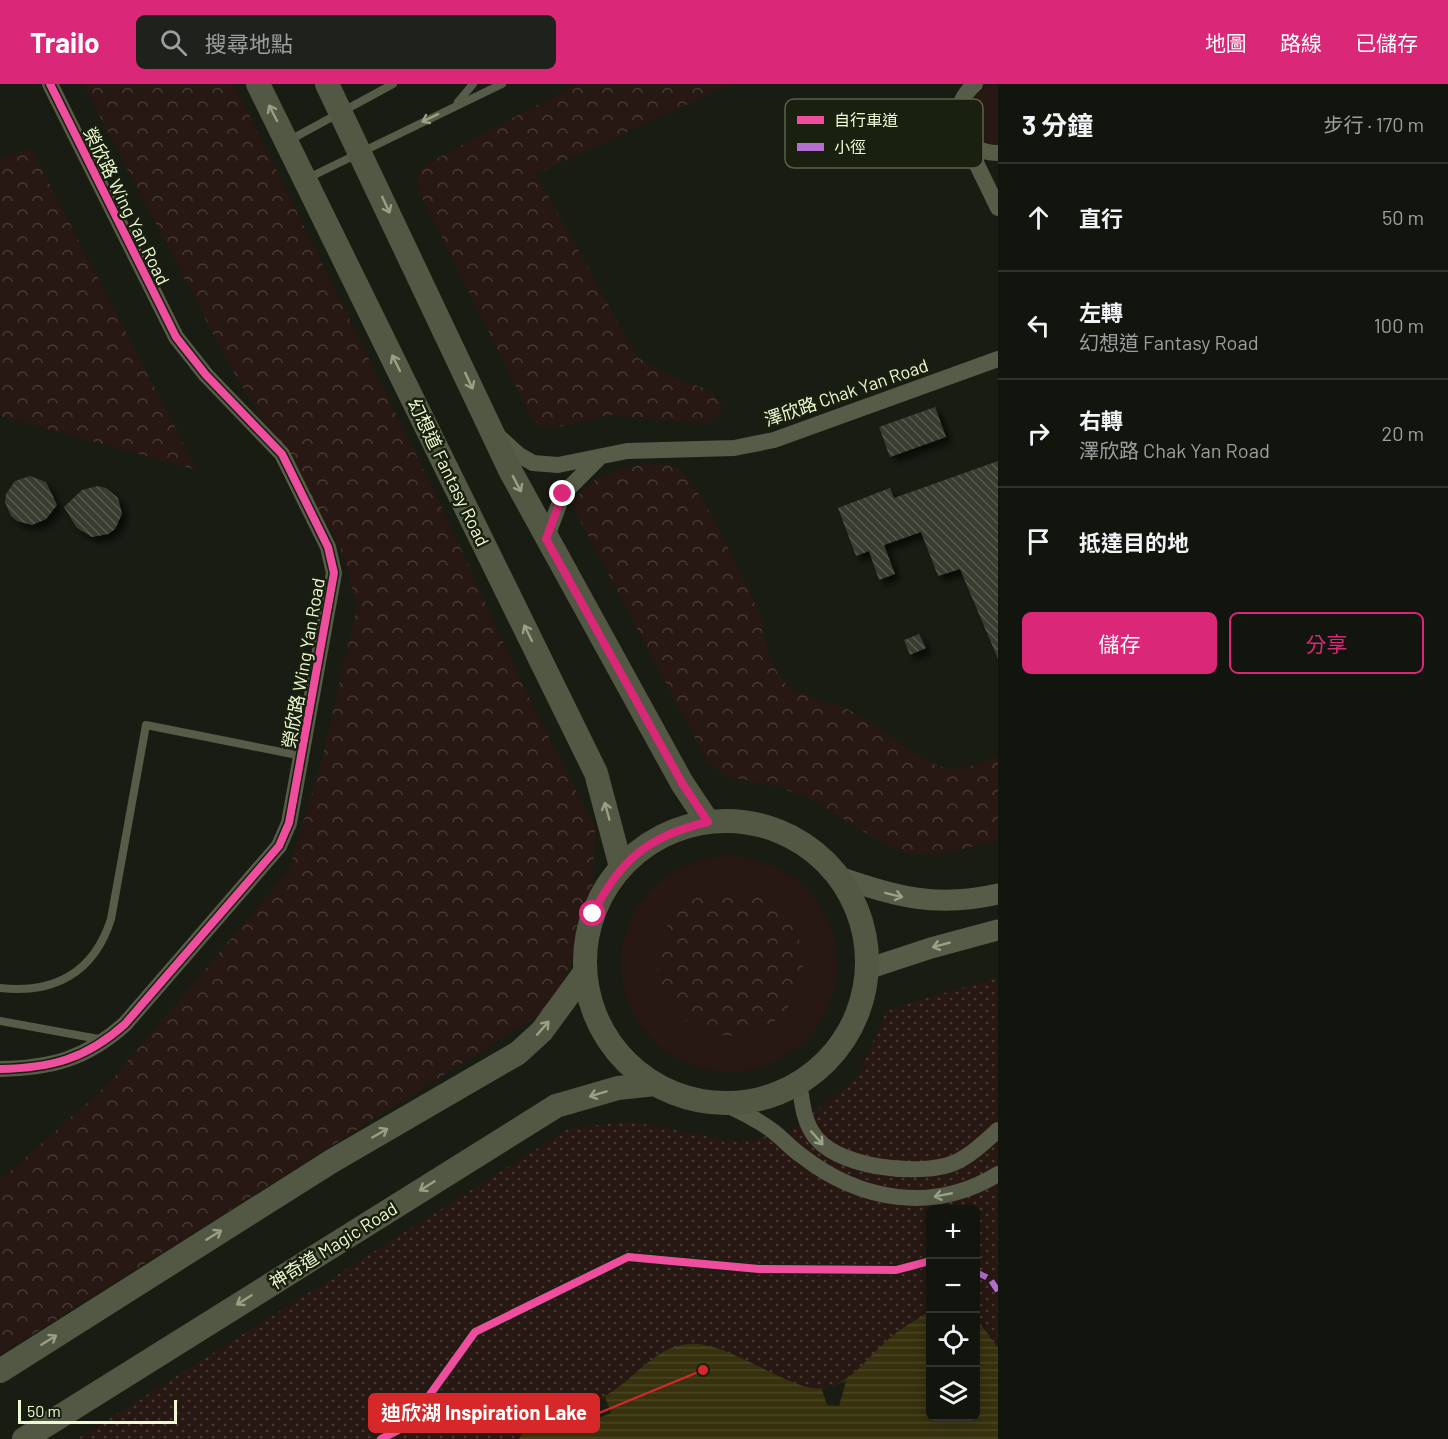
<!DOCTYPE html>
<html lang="zh-TW">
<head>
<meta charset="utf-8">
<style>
	:root { --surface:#12150e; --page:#1f221c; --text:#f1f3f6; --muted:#9c9f9e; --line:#31342e; --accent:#db2777 }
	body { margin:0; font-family:Barlow,"Noto Sans TC",sans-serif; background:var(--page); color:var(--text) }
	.controls { position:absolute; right:18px; bottom:18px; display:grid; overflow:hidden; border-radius:9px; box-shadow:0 3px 15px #0003 }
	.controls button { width:54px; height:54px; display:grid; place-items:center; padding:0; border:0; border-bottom:2px solid var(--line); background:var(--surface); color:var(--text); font:30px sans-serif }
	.scale { position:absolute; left:18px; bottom:15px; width:159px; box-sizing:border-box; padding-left:6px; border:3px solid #edfad3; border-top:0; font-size:16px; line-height:21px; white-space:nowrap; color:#edfad3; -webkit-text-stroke:4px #19200f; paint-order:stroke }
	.stop { position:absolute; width:18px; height:18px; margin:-14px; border:4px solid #db2777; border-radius:50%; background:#fff }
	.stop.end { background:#db2777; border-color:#fff; box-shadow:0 2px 6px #0008 }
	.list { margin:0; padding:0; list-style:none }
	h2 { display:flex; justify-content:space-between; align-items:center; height:78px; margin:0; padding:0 24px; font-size:26px }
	h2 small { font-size:20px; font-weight:400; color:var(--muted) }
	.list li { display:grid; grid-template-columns:39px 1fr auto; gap:18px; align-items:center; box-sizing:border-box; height:108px; padding:0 24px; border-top:2px solid var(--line) }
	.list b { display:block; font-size:22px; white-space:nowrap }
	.list p { margin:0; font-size:20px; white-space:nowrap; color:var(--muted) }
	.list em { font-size:20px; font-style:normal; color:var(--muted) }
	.actions { display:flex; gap:12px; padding:18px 24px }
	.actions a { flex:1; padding:14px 0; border:2px solid var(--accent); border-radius:9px; text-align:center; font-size:21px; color:var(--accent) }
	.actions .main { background:var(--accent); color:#fff }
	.icon { flex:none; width:33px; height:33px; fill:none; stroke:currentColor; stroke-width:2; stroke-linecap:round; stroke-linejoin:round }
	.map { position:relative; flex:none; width:998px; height:1355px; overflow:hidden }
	header { display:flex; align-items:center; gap:36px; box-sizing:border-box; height:84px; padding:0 30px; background:var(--accent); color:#fff }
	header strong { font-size:28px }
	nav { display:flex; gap:33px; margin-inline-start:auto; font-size:21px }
	.search { width:420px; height:54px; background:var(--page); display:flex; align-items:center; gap:15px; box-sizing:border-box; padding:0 21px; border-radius:9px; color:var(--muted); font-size:22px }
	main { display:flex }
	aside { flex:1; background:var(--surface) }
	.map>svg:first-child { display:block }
	.grass { fill:#271813 }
	.forest { fill:url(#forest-crowns) }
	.park { fill:url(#park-dots); fill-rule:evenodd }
	.water { fill:url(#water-rules) }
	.pier { fill:#181c13 }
	.building { fill:url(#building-back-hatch); filter:url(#shadow) }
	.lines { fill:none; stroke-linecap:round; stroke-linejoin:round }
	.service { stroke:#575c49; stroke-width:8 }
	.minor { stroke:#575c49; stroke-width:16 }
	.tertiary { stroke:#575c49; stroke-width:21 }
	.secondary { stroke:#525843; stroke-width:24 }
	.quiet { stroke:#b36fd0; stroke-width:6; stroke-dasharray:12 6; stroke-linecap:butt }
	.cycleway-casing { stroke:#19200f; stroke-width:11 }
	.cycleway { stroke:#ef4d9e; stroke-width:8 }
	.oneway { stroke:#98a184 }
	.oneway2 { stroke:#9aa387 }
	.route { stroke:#db2777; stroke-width:8 }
	.labels { text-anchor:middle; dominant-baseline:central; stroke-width:5; stroke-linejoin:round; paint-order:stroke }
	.street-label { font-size:18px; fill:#edfad3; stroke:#19200f }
	.key { fill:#19200f; stroke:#59614a; stroke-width:1.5 }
	.key-label { font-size:16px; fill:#edfad3 }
	.leader { fill:none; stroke:#d62828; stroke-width:2 }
	.callout-dot { fill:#d62828; stroke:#19200f; stroke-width:2 }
	.callout { fill:#d62828; stroke:#d62828; stroke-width:2 }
	.callout-label { font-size:20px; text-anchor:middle; font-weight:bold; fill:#fff }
</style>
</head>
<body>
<header>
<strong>Trailo</strong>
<div class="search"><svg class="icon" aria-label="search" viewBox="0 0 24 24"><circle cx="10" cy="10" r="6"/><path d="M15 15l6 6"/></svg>搜尋地點</div>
<nav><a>地圖</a><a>路線</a><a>已儲存</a></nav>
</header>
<main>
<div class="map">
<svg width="998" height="1355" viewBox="0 0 998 1355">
	<defs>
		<pattern id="forest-crowns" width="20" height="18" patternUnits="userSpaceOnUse" patternTransform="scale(1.5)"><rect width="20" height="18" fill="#271813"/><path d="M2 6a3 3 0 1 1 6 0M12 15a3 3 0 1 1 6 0" fill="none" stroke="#473a34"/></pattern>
		<pattern id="park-dots" width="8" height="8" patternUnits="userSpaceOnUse" patternTransform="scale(1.5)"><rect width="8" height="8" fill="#271813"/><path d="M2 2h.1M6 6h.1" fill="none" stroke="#473a34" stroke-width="1.8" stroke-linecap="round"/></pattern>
		<pattern id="water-rules" width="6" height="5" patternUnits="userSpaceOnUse" patternTransform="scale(1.5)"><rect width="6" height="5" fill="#37310e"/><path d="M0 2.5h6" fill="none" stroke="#4a4625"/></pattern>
		<pattern id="building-back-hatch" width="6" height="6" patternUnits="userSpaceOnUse" patternTransform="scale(1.5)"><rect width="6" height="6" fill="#393e31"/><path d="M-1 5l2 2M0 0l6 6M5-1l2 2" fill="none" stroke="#565b4e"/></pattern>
		<filter id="shadow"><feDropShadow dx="5.5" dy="5.5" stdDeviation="3" flood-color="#0009"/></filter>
	</defs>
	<rect width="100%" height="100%" fill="#181c13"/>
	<path class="grass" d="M 992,0 L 998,0 L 998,63 C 957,54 955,18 992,0 Z
		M621 880a108 108 0 1 1 216 0a108 108 0 1 1-216 0Z"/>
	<path class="forest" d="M 83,0 L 234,0 L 445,430 L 523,602 L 595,744 L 592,815 L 576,849 L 571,879 L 559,905 L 545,927 L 0,1271 L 0,1096 L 109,999 L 289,786 L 322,675 L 357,523 L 340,462 L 230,282 Z
		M 576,0 L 732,0 L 536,90 L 638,274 L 667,290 L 713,308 L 723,323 L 710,340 L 609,331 L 558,343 L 539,342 L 531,333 L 419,107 L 417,89 L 425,81 Z
		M 31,64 L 197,386 L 0,332 L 0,75 Z
		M 646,380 C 657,380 668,379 678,384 C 699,397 751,511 764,539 L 762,547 C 767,561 771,582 781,594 C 795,614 826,615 847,625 C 877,639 921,680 949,685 C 963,687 984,676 998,672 L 998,757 L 937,771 L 912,770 L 884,760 L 813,716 L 776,702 L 725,692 L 707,677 L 571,419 C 598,388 607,388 646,380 Z
		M657 879a73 73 0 1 1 146 0a73 73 0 1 1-146 0Z"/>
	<path class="park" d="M 998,893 L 998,1355 L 77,1355 L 568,1045 L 628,1037 L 736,1058 L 789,1048 L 857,994 L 887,926 ZM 930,1126 L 976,1126 L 976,1332 L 930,1332 Z"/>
	<path class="water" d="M 930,1227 L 930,1332 L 976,1332 L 976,1234 L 998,1264 L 998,1355 L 519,1355 C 534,1324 568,1326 596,1316 C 629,1304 651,1263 688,1260 C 729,1256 794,1311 825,1304 C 854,1297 867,1273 889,1255 C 901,1244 916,1236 930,1227 Z"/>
	<path class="pier" d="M 846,1297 L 839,1322 L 827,1321 L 822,1305 Z
		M 605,1313 L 611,1329 L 596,1335 L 590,1318 Z"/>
	<path class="building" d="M 935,323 L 946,353 L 890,373 L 879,343 Z
		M 998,377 L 998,575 L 960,485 L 938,492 L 921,448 L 884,461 L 895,490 L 879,496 L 869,467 L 856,472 L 838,424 L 890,404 L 894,414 Z
		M 30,392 L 46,398 L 57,421 L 46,435 L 32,441 L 17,437 L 11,432 L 5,418 L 6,410 L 15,397 Z
		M 98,402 L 106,404 L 118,414 L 122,430 L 115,445 L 108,450 L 92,453 L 77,444 L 64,423 L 82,406 Z
		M 919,550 L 926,564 L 910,571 L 904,556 Z"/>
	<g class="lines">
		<path class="service" d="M 458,18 L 473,0
			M 288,57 L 393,0
			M 306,95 L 502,0
			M 0,904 C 54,910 94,889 111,835 L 146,641 L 302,672
			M 0,937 L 104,956"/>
		<path class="minor" d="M 975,0 C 945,25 957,69 998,69
			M 966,58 L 998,124
			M 497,351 L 519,371 L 533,379 L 558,381 L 627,367 L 734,364 L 774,356 L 998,275
			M 546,455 L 563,410 L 598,375
			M 0,985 C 51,984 86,975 125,940 L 279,762 L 289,739 L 334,489 L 328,463 L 282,370 L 206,291 L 176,253 L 50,0
			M 799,999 C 802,1015 803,1034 812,1048 C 832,1084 919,1093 954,1079 C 970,1072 985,1058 998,1046
			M 722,1019 C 741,1028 759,1036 774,1048 C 784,1056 792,1065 802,1072 C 860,1117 933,1130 998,1090"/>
		<path class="tertiary" d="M 839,793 C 896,813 937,824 998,810
			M 867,885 L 931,864 L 998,846"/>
		<path class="secondary" d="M 258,0 L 596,689 L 621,783
			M 327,0 L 511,388 L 682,699 L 708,738
			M585 878a141 141 0 1 1 282 0a141 141 0 1 1-282 0Z
			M 0,1287 L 332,1077 L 518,969 L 542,947 L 585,888
			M 24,1355 L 556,1022 L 618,1004 L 655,1000"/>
		<path class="quiet" d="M 976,1188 L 990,1195 L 998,1207"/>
		<defs>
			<path id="cycleway" d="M 0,985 C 51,984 86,975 125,940 L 279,762 L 289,739 L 334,489 L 328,463 L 282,370 L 206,291 L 176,253 L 50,0
				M 381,1355 L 408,1341 L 475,1248 L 628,1173 L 759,1185 L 896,1186 L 930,1177"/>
		</defs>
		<use href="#cycleway" class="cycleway-casing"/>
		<use href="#cycleway" class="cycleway"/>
	</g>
	<defs><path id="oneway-shaft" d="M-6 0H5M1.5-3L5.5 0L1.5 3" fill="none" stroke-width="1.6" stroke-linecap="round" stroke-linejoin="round" transform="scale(1.5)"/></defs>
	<g class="oneway">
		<use href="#oneway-shaft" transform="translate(273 29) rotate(-117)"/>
		<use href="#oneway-shaft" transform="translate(386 121) rotate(65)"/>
		<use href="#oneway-shaft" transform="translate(396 279) rotate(-116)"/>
		<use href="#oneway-shaft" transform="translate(469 297) rotate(65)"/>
		<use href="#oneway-shaft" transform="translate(517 400) rotate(62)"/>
		<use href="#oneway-shaft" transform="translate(528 549) rotate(-116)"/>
		<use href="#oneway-shaft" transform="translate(607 727) rotate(-106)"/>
		<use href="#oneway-shaft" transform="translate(543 944) rotate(-49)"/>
		<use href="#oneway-shaft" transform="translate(598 1010) rotate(163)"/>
		<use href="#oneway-shaft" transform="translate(380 1049) rotate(-30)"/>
		<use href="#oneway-shaft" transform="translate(427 1102) rotate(148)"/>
		<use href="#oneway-shaft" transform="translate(214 1151) rotate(-32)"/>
		<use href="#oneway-shaft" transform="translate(244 1216) rotate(148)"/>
		<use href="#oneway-shaft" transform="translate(49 1256) rotate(-32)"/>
	</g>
	<g class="oneway2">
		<use href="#oneway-shaft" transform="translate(430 34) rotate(154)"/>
		<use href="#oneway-shaft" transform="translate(894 811) rotate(14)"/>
		<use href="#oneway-shaft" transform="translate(941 861) rotate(165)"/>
		<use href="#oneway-shaft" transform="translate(817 1054) rotate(49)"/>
		<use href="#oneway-shaft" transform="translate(943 1111) rotate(169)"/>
	</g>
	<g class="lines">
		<path class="route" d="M 563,410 L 546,455 L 682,699 L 708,738 C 650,751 619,776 593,830"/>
	</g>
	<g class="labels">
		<g class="street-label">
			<text transform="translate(127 122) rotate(64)">榮欣路 Wing Yan Road</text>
			<text transform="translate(846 308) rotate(-19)">澤欣路 Chak Yan Road</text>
			<text transform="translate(449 388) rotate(64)">幻想道 Fantasy Road</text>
			<text transform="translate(303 579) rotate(-80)">榮欣路 Wing Yan Road</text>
			<text transform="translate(333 1161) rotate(-32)">神奇道 Magic Road</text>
		</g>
	</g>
	<rect x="785" y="15" width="198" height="69" rx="9" class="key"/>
	<rect x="797" y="32" width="27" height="8" fill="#ef4d9e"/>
	<rect x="797" y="59" width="27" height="8" fill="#b36fd0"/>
	<g class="key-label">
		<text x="834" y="42">自行車道</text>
		<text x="834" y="69">小徑</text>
	</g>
	<path class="leader" d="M703 1286L599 1329"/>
	<circle class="callout-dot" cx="703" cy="1286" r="6"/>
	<rect class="callout" x="369" y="1310" width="230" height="38" rx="6"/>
	<g class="callout-label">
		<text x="484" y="1336">迪欣湖 Inspiration Lake</text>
	</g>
</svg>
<div class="controls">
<button>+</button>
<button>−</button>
<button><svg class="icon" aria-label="locate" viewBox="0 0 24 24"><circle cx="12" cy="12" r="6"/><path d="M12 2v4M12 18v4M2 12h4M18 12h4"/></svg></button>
<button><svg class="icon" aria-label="layers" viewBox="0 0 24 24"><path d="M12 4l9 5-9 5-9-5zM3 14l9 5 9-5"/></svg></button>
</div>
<div class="scale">50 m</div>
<div class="stop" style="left:593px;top:830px"></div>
<div class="stop end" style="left:563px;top:410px"></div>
</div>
<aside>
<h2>3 分鐘<small>步行 · 170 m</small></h2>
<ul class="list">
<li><svg class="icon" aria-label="ahead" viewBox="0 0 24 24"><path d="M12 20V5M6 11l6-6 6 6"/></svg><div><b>直行</b></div><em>50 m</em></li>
<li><svg class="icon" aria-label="left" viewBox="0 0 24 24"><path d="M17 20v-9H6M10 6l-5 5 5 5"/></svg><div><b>左轉</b><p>幻想道 Fantasy Road</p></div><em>100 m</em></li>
<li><svg class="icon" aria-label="right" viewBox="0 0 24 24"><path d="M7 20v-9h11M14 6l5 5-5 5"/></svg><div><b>右轉</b><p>澤欣路 Chak Yan Road</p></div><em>20 m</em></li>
<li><svg class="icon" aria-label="arrive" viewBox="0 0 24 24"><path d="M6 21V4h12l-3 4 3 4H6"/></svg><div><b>抵達目的地</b></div></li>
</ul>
<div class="actions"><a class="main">儲存</a><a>分享</a></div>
</aside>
</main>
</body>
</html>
